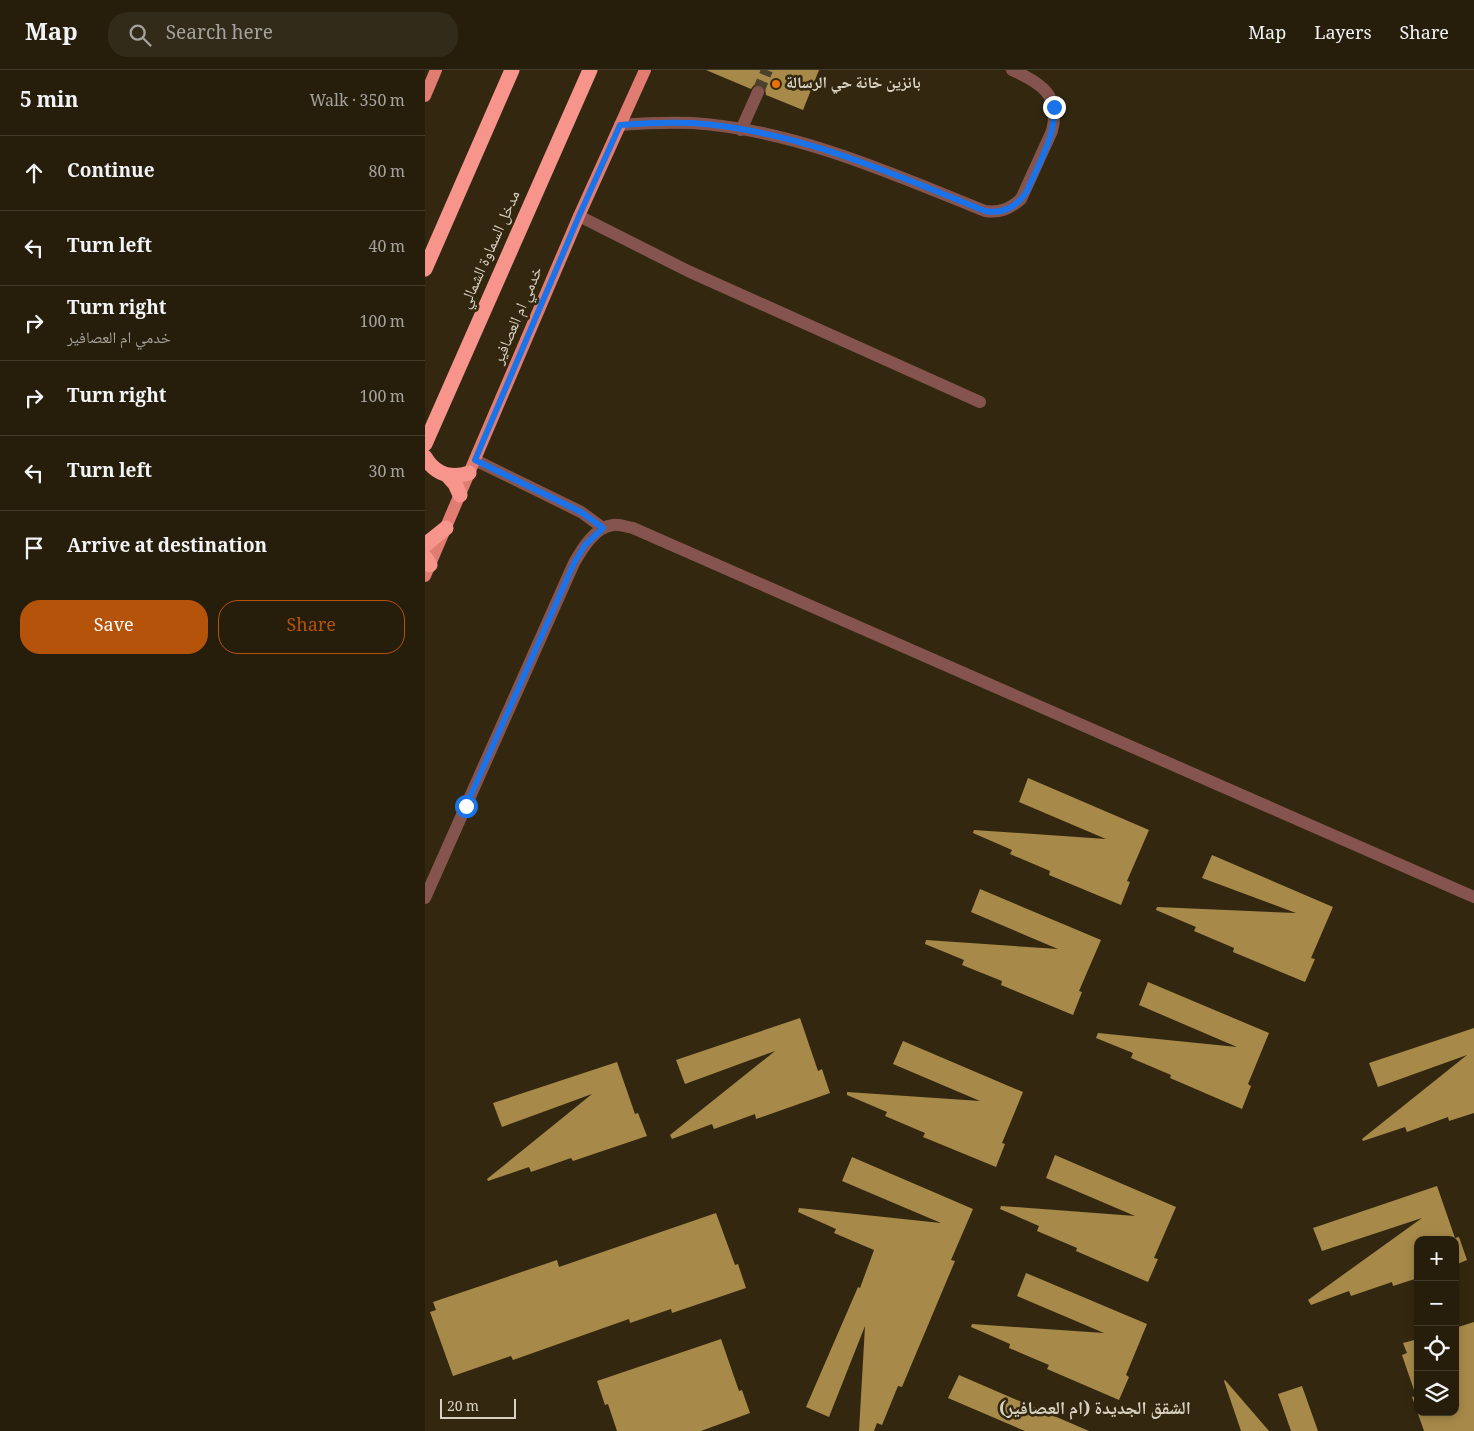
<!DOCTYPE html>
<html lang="en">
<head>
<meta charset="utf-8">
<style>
	:root { --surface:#261e0b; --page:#322b19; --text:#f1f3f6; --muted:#a4a29d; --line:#423c2c; --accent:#b45309 }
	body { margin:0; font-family:Georgia,"Noto Naskh Arabic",serif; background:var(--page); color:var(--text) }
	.controls { position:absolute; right:15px; bottom:15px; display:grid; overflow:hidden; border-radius:10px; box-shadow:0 2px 8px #0003 }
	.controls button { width:45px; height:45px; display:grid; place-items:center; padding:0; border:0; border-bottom:1px solid var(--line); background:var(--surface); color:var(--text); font:25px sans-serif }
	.scale { position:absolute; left:15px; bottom:12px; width:76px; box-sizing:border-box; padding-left:5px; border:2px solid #d8d1c2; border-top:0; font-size:14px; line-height:18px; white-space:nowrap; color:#d8d1c2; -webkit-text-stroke:4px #33280f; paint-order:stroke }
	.stop { position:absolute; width:15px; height:15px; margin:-11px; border:4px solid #1a73e8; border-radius:50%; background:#fff }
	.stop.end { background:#1a73e8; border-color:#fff; box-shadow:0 1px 5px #0008 }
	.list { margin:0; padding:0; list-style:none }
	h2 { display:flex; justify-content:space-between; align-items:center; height:65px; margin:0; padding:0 20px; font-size:21px }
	h2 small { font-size:16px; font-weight:400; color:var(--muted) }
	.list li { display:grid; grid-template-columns:32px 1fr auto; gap:15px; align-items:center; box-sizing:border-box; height:75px; padding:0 20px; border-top:1px solid var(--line) }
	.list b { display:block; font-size:19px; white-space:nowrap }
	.list p { margin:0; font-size:16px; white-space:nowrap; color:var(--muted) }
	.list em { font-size:16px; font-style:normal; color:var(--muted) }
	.actions { display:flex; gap:10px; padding:15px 20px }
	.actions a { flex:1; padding:11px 0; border:1px solid var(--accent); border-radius:20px; text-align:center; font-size:18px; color:var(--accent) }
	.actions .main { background:var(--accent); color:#fff }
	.icon { flex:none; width:28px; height:28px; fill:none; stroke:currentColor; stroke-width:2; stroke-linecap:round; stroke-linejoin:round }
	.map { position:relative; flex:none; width:1049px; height:1361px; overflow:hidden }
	header { display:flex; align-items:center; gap:30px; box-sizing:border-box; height:70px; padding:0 25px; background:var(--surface); border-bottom:1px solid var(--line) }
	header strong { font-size:24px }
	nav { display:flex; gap:28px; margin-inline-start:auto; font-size:18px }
	.search { width:350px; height:45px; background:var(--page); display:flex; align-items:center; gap:12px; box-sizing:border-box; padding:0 18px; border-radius:20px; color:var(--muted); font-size:19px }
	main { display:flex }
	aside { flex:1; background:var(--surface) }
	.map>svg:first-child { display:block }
	.building { fill:#a7894a }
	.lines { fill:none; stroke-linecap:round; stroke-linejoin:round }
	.minor-tunnel { stroke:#4c412a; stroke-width:12; stroke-dasharray:12 6; stroke-linecap:butt }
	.minor { stroke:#86544f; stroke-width:12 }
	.major { stroke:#e17c73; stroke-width:12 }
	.highway { stroke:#f7958c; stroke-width:15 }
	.route { stroke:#1a73e8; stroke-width:6 }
	.food-dot { fill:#e8710a; stroke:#33280f; stroke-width:2 }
	.labels { text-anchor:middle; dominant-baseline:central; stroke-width:5; stroke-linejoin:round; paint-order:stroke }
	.poi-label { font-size:16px; font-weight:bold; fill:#d8d1c2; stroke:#33280f; text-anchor:start }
	.street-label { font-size:16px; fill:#d8d1c2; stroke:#33280f }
	.neighbourhood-label { font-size:18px; font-weight:bold; fill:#d8d1c2; stroke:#33280f }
</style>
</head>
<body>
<header>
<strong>Map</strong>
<div class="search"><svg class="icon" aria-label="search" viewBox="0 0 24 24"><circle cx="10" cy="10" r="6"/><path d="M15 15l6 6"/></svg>Search here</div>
<nav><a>Map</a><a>Layers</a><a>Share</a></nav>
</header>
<main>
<aside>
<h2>5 min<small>Walk · 350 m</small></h2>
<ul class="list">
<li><svg class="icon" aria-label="ahead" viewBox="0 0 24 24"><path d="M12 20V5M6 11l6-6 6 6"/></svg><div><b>Continue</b></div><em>80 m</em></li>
<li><svg class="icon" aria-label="left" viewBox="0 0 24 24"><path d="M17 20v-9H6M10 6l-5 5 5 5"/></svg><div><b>Turn left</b></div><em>40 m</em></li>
<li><svg class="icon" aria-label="right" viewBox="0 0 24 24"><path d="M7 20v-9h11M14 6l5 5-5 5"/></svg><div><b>Turn right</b><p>خدمي ام العصافير</p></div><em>100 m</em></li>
<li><svg class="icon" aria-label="right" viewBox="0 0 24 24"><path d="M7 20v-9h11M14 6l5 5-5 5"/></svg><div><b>Turn right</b></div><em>100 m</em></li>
<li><svg class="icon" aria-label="left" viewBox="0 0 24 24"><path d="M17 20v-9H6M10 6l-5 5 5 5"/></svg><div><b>Turn left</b></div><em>30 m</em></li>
<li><svg class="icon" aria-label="arrive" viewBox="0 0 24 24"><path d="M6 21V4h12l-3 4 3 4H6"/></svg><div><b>Arrive at destination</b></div></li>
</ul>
<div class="actions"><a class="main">Save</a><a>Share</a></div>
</aside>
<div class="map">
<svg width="1049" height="1361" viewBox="0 0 1049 1361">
	<rect width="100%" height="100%" fill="#33280f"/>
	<path class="building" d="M 281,0 L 394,0 L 378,40 L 341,25 L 340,18 L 336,14 L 329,15 L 326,19 Z
		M 603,708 L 724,760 L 702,811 L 705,812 L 696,835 L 624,805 L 625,801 L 585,784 L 587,780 L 548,763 L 549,760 L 681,769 L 594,732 Z
		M 787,785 L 908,837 L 886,888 L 890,889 L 880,912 L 808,882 L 809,878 L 769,861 L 771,857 L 731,840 L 732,837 L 871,843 L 777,808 Z
		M 555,819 L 676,870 L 654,921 L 657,922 L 648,945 L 576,915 L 577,911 L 537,895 L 539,890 L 500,874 L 501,870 L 633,879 L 546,842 Z
		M 723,912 L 844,963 L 823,1014 L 826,1016 L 817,1039 L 745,1008 L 746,1005 L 706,988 L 708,983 L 671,968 L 673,963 L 812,977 L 714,935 Z
		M 375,948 L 393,1001 L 397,999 L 405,1023 L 331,1049 L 330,1044 L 289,1059 L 287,1054 L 247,1069 L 245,1065 L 350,981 L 260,1014 L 251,990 Z
		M 1049,958 L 1049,1043 L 1024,1051 L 1023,1047 L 982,1062 L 980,1057 L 938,1071 L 937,1069 L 1042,985 L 953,1017 L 944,993 Z
		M 478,971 L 598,1022 L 577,1073 L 580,1074 L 571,1097 L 498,1067 L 500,1063 L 460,1046 L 462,1042 L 422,1025 L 422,1022 L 555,1031 L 468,994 Z
		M 192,992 L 210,1044 L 213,1043 L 222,1066 L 148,1091 L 146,1088 L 106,1102 L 104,1097 L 63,1111 L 62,1109 L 167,1024 L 77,1057 L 68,1033 Z
		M 630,1085 L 751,1137 L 729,1188 L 733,1189 L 723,1212 L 651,1181 L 652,1178 L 612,1161 L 614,1156 L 575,1139 L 576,1136 L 710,1146 L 621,1108 Z
		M 427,1087 L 548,1139 L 526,1190 L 530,1191 L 477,1317 L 473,1316 L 457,1355 L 452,1353 L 449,1361 L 434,1361 L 440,1256 L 404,1347 L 381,1337 L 433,1217 L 435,1218 L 449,1180 L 409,1163 L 411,1159 L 373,1142 L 374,1138 L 516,1153 L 417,1111 Z
		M 1012,1116 L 1030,1168 L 1034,1167 L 1042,1190 L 1030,1195 L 1030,1170 L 993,1170 L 993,1208 L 968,1216 L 967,1212 L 926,1226 L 924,1221 L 886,1235 L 883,1230 L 997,1148 L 897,1181 L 888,1158 Z
		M 291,1143 L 310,1195 L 313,1194 L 321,1218 L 247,1243 L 246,1239 L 205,1253 L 204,1249 L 88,1290 L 86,1286 L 28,1306 L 5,1242 L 11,1240 L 8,1232 L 132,1190 L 134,1197 Z
		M 601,1203 L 722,1254 L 701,1305 L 704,1307 L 694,1330 L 622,1299 L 624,1295 L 584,1278 L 585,1274 L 546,1257 L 547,1254 L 679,1263 L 592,1226 Z
		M 1049,1252 L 1049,1361 L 999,1361 L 987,1327 L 991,1326 L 977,1285 L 982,1283 L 978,1273 L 993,1269 L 993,1342 L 1030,1342 L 1030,1258 Z
		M 296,1269 L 314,1321 L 317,1320 L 325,1343 L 276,1361 L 192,1361 L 183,1334 L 180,1335 L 172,1311 Z
		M 534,1305 L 664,1361 L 600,1361 L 523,1328 Z
		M 800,1310 L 844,1361 L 816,1361 L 799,1311 Z
		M 877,1316 L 888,1347 L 893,1361 L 866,1361 L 853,1324 Z"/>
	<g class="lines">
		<path class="minor-tunnel" d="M 333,22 L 342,0"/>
		<path class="minor" d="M 195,55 C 220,53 244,52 268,53 C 370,60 466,103 560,141 C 575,143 585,139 596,129 L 627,61 C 636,26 617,13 587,0
			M 316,60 L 333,22
			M 154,146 L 263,201 L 555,332
			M 50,390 L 156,442 L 178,458
			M 0,828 L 149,493 C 157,479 170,457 188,455 C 194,454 202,457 208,458 L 1049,827"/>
		<path class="major" d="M 0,26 L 11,0
			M 0,506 L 154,146 L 220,0"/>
		<path class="highway" d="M 0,199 L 87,0
			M 0,374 L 165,0
			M 0,387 C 10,404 26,409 44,403
			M 22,405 L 30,414 L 35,425
			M 0,475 L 21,458
			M 0,487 L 5,495"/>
	</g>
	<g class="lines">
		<path class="route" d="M 41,736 L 149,493 L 160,475 L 178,458 L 156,442 L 50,390 L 154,146 L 195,55 C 220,53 244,52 268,53 C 370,60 466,103 560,141 C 578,144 592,137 602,121 C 613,95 631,66 629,37"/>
	</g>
	<circle class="food-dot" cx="351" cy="14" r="5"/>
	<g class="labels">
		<g class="poi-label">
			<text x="361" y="14">بانزين خانة حي الرسالة</text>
		</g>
		<g class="street-label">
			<text transform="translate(66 180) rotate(-66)">مدخل السماوة الشمالي</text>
			<text transform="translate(94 246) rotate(-67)">خدمي ام العصافير</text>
		</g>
		<g class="neighbourhood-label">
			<text x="670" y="1340">الشقق الجديدة (ام العصافير)</text>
		</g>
	</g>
</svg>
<div class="controls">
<button>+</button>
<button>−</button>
<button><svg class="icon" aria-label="locate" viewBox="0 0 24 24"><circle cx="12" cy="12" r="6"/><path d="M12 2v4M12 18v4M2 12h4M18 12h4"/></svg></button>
<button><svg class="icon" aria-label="layers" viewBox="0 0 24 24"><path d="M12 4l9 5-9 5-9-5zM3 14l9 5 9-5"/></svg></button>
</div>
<div class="scale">20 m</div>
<div class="stop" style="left:41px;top:736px"></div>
<div class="stop end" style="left:629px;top:37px"></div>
</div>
</main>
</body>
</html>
